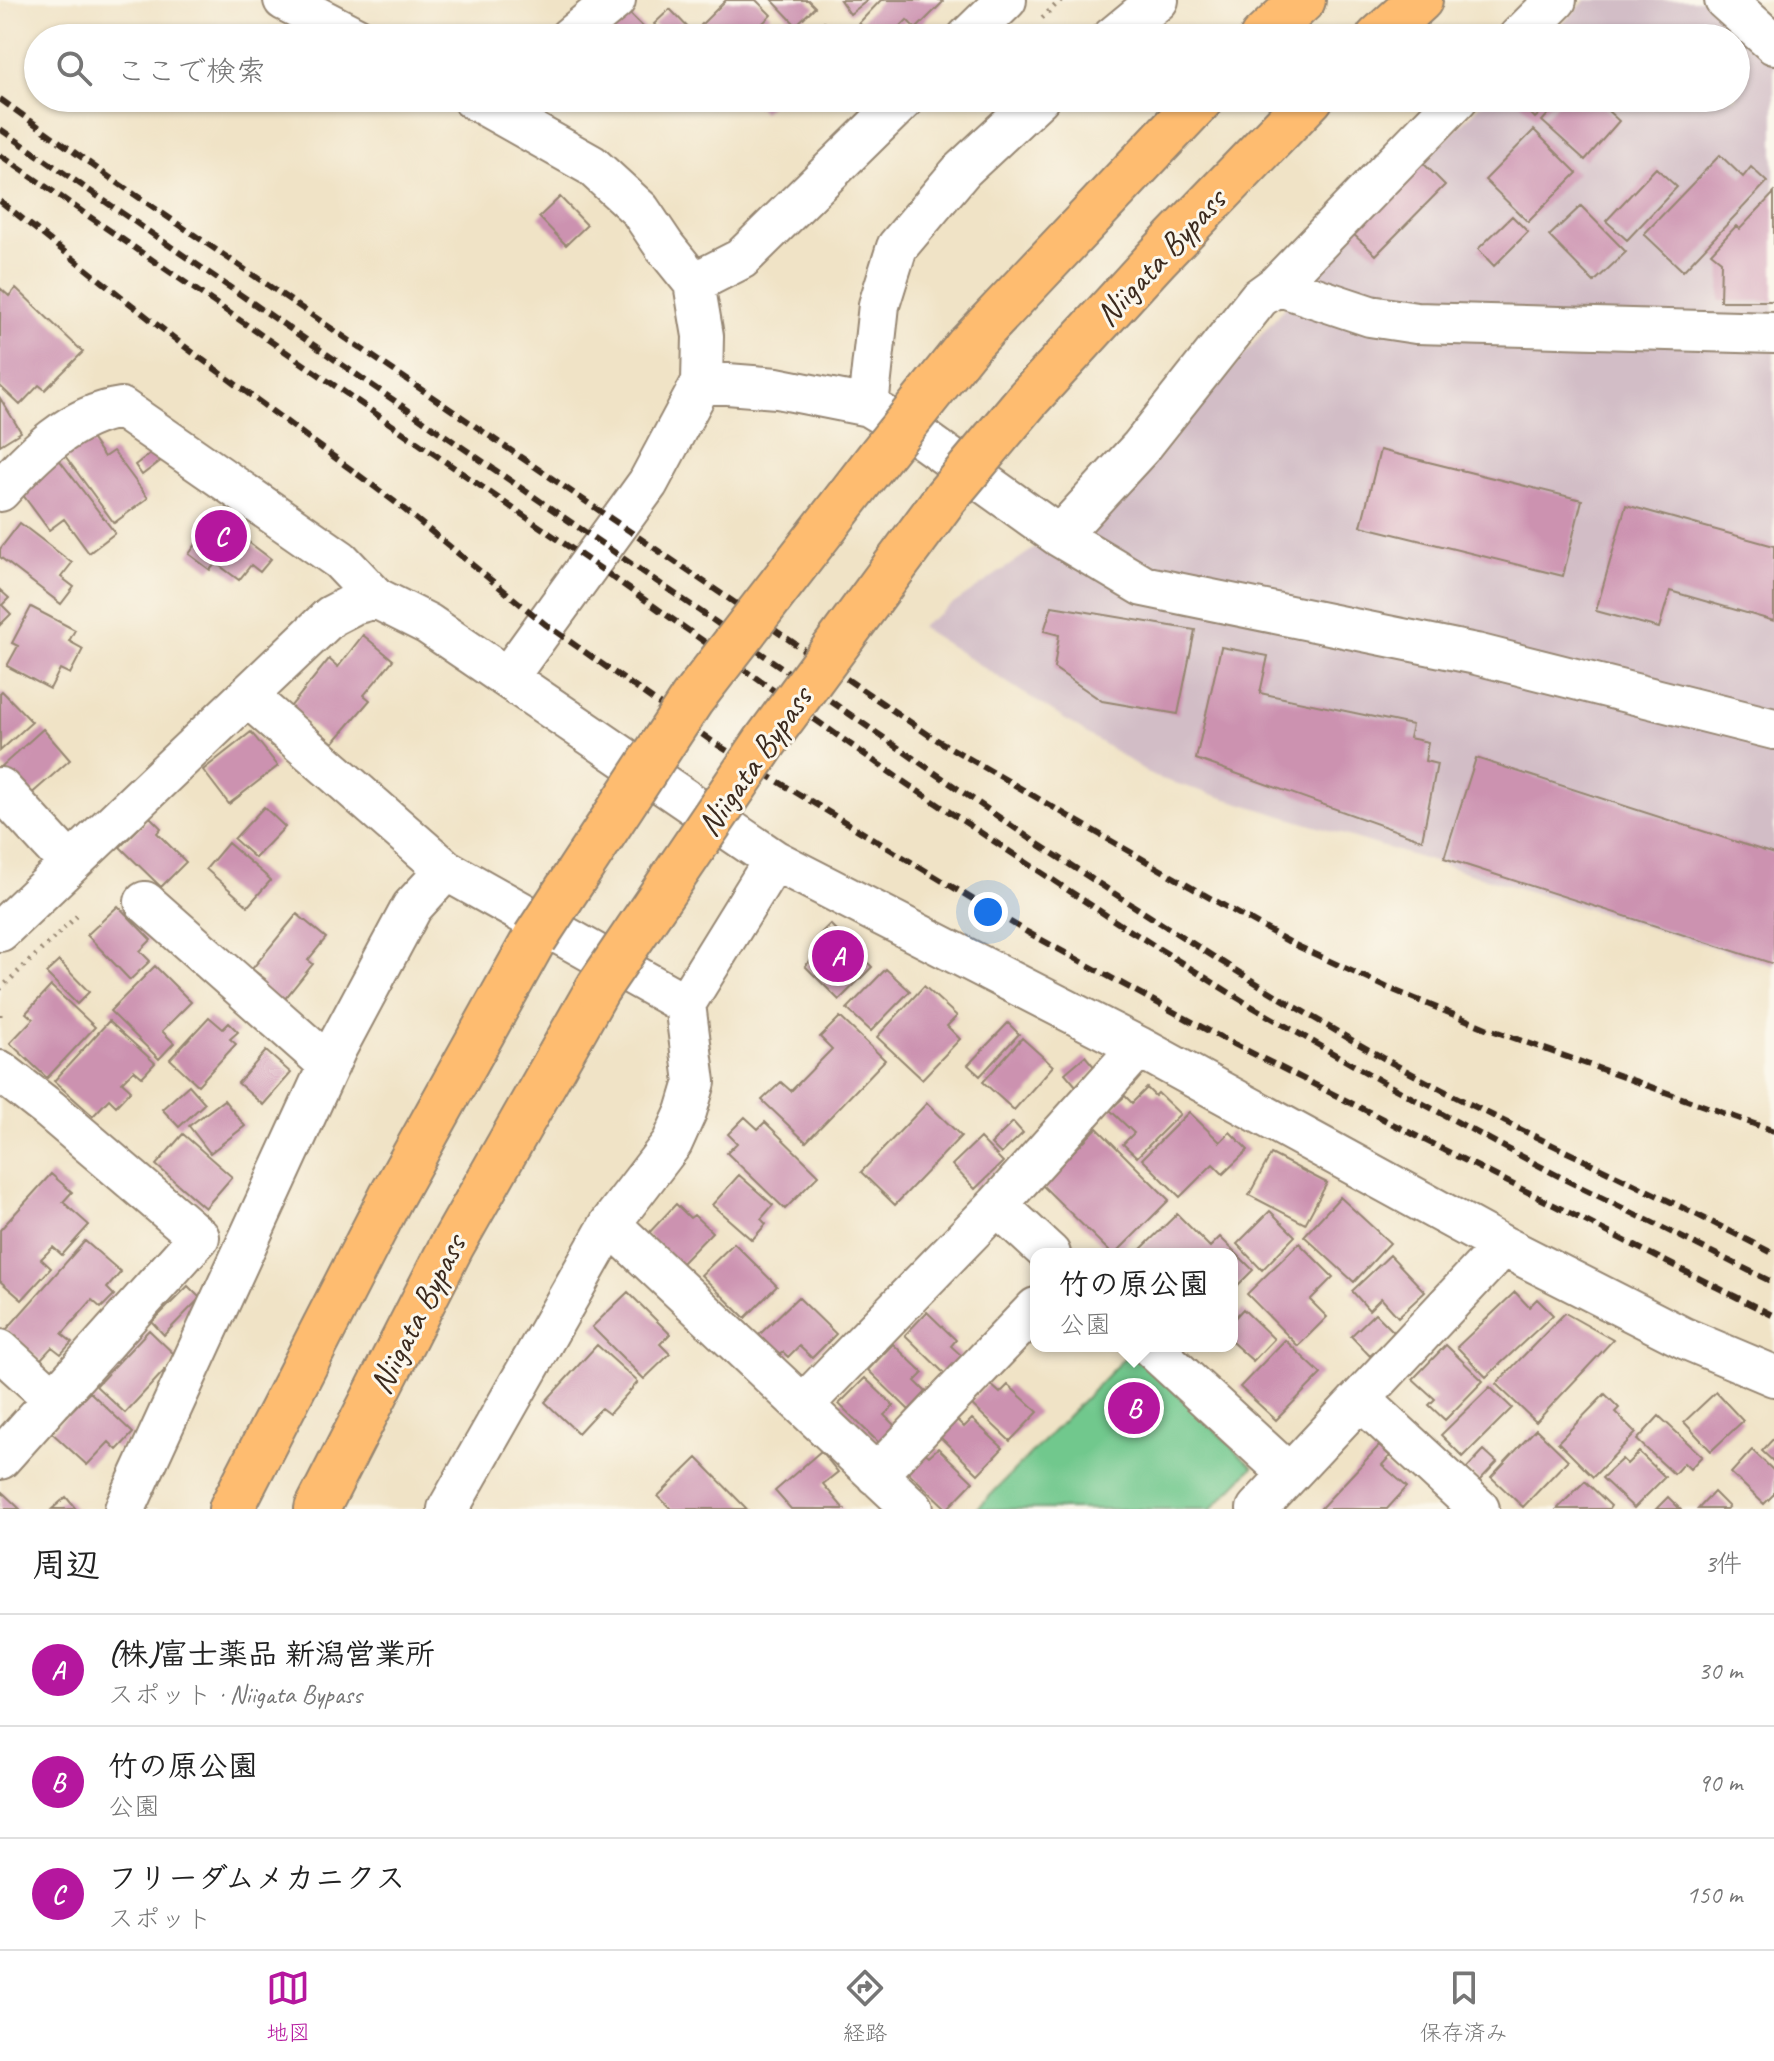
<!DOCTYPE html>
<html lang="ja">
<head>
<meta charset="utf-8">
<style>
	:root { --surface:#fff; --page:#f2f2f2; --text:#222; --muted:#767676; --line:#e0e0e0; --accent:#b5179e }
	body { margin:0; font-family:Caveat,"Klee One",sans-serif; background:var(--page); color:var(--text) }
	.you { position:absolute; left:988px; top:912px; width:28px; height:28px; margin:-20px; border:6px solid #fff; border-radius:50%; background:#1a73e8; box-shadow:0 0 0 12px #1a73e833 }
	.badge { display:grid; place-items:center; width:52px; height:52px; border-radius:50%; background:var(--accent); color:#fff; font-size:26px; font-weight:700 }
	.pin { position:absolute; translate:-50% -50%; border:4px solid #fff; box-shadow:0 2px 8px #0006 }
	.popup { position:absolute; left:1030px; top:1248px; width:208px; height:104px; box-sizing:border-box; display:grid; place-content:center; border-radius:16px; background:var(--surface); filter:drop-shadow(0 2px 6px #0005); font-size:26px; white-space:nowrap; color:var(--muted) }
	.popup b { font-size:30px; color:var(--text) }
	.popup::after { content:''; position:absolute; left:50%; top:100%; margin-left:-16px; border:16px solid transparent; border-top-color:var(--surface) }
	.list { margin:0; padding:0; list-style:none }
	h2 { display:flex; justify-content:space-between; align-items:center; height:104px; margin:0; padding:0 32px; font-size:34px }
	h2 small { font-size:26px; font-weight:400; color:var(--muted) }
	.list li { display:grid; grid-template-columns:52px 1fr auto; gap:24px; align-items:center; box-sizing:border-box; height:112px; padding:0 32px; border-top:2px solid var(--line) }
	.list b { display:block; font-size:30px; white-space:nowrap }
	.list p { margin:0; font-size:26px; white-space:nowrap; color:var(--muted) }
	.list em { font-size:26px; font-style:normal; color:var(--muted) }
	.icon { flex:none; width:44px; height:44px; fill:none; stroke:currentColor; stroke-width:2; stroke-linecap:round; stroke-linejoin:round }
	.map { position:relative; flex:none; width:1774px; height:1509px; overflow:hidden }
	.search { position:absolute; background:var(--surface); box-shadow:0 2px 6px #0004; left:24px; right:24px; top:24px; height:88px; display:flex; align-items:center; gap:20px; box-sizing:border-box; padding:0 28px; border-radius:44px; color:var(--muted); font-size:30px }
	.sheet { height:440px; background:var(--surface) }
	nav { display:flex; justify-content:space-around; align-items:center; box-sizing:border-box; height:112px; border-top:2px solid var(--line); background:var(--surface); font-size:22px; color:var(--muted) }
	nav a { display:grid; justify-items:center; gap:4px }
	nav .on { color:var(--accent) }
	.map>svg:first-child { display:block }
	.industrial { fill:#d2bdc6 }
	.green { fill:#71c88d; stroke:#567956; stroke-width:2 }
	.building { fill:#cc92b0 }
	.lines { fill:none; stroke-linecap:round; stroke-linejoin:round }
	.minor-casing { stroke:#968672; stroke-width:44 }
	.highway-casing { stroke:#968672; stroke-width:48 }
	.path { stroke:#968672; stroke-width:5; stroke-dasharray:2 6; stroke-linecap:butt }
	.minor { stroke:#fff; stroke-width:40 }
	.highway { stroke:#febc70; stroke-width:44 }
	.rail { stroke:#3b2a1e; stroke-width:6; stroke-dasharray:12 6; stroke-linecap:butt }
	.highway-bridge-casing { stroke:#968672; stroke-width:48; stroke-linecap:butt }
	.highway-bridge { stroke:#febc70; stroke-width:44 }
	.labels { text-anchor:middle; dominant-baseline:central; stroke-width:6; stroke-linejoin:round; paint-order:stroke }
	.street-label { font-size:34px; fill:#3b2a1e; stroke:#fbf7ec }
</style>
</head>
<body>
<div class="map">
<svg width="1774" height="1509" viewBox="0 0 1774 1509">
	<rect width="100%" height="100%" fill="#fbf7ec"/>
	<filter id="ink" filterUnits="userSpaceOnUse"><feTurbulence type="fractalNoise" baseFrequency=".0125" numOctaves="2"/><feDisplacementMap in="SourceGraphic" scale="16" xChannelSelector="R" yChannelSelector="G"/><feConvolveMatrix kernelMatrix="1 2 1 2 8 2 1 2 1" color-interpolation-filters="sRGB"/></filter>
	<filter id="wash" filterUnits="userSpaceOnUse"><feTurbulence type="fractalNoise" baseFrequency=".006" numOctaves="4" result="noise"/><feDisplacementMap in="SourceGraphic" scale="32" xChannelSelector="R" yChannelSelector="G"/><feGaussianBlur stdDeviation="1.8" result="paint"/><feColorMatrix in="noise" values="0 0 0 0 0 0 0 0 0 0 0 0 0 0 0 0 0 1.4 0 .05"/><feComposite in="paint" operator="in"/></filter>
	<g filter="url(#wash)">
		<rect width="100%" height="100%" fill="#f0e3c6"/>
		<path class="industrial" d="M 1586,0 L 1706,0 L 1774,61 L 1774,966 L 1155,777 L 920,627 L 1145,472 L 1323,262 L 1488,98 L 1736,98 L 1736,38 L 1548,38 Z"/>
		<path class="green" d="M 1132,1350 L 1253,1467 L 1212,1509 L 977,1509 Z"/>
		<g id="blocks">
			<path class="building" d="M 726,0 L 756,0 L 771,15 L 748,38 L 714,38 L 701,25 Z
				M 772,0 L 808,0 L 815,7 L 796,25 Z
				M 840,0 L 868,0 L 850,14 Z
				M 881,0 L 941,0 L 943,2 L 916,29 L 907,20 L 889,38 L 874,38 L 859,23 Z
				M 624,8 L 654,38 L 592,38 Z
				M 670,9 L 698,38 L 667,38 L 654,24 Z
				M 824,22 L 842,38 L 810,38 Z
				M 750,98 L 778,98 L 763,112 Z
				M 1516,98 L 1556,98 L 1535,118 Z
				M 1563,98 L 1594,98 L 1619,121 L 1585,160 L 1542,121 Z
				M 1534,130 L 1577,173 L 1528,222 L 1485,180 Z
				M 1720,155 L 1743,177 L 1751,167 L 1767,182 L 1683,271 L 1644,234 Z
				M 1422,162 L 1445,185 L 1376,255 L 1352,233 Z
				M 1656,168 L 1677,187 L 1627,240 L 1606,221 Z
				M 1774,193 L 1774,301 L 1720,301 L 1721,261 L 1711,253 L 1736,226 L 1740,229 Z
				M 560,197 L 587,225 L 566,245 L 539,217 Z
				M 1581,206 L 1626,252 L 1594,282 L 1549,236 Z
				M 1512,216 L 1528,232 L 1494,266 L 1478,249 Z
				M 0,288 L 9,296 L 16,288 L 83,352 L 45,390 L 39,385 L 20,405 L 0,386 Z
				M 0,398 L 21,432 L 0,445 Z
				M 88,434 L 104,457 L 113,451 L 148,498 L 114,523 L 63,453 Z
				M 156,449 L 163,459 L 142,475 L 135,465 Z
				M 1380,450 L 1582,500 L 1563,576 L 1361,526 Z
				M 57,457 L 115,533 L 89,553 L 64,519 L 49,530 L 17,487 Z
				M 1626,505 L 1774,546 L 1774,621 L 1670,591 L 1659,628 L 1596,611 Z
				M 216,517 L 271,559 L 260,572 L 251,565 L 239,580 L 216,563 L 210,570 L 189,554 Z
				M 20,523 L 72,563 L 61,577 L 74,587 L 61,604 L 0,557 L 0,549 Z
				M 0,590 L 9,598 L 2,605 L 11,614 L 0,625 Z
				M 1052,606 L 1195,630 L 1178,714 L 1102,701 L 1054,668 L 1059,635 L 1044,631 Z
				M 31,607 L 75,630 L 69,641 L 83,649 L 70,674 L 60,669 L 50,689 L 7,666 L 18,646 L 12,643 Z
				M 363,635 L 393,660 L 364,695 L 370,700 L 333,743 L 290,707 L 329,659 L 338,667 Z
				M 1221,647 L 1268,656 L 1260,693 L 1412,725 L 1409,738 L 1428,742 L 1425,761 L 1437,764 L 1422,840 L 1196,759 Z
				M 2,691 L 32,722 L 0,751 L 0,693 Z
				M 43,729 L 70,760 L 29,796 L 2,766 Z
				M 251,732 L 278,766 L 229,804 L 203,770 Z
				M 1476,758 L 1774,854 L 1774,964 L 1444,858 Z
				M 264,807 L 285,827 L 255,858 L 234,839 Z
				M 150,817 L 161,828 L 157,833 L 186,862 L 161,887 L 120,847 Z
				M 228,843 L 271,880 L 248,906 L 206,869 Z
				M 118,906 L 151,940 L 140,951 L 150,961 L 130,980 L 87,935 Z
				M 297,914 L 326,938 L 308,960 L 313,964 L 280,1005 L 258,987 L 265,979 L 252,969 Z
				M 830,924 L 872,967 L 839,1000 L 805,966 L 825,946 L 817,937 Z
				M 59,961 L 89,992 L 77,1004 L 46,973 Z
				M 155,966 L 191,1002 L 162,1031 L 174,1043 L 159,1059 L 110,1011 Z
				M 886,969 L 910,991 L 871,1031 L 847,1009 Z
				M 51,986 L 95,1027 L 47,1078 L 10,1043 L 33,1019 L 26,1013 Z
				M 924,986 L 957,1016 L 947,1026 L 960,1039 L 922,1079 L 877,1037 Z
				M 209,1017 L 223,1029 L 229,1023 L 238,1032 L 230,1039 L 236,1044 L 198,1085 L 170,1059 Z
				M 840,1017 L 885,1060 L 806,1142 L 762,1100 L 781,1082 L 791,1091 L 832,1049 L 820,1037 Z
				M 109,1021 L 155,1063 L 142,1077 L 134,1070 L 122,1082 L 131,1090 L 116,1106 L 109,1099 L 93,1116 L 54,1081 Z
				M 1008,1023 L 1019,1034 L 980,1076 L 968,1065 Z
				M 1022,1038 L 1053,1066 L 1014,1110 L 983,1082 Z
				M 266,1051 L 291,1073 L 263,1105 L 238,1083 Z
				M 1085,1056 L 1096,1069 L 1076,1086 L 1065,1073 Z
				M 189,1085 L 205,1103 L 179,1127 L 162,1109 Z
				M 1147,1088 L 1155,1096 L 1158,1093 L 1180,1114 L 1137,1157 L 1123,1144 L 1134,1133 L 1110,1110 L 1125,1096 L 1132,1103 Z
				M 224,1100 L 245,1126 L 210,1153 L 189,1126 Z
				M 927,1103 L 961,1136 L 895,1205 L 861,1172 Z
				M 1189,1112 L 1220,1142 L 1230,1132 L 1248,1150 L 1223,1174 L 1213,1164 L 1180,1197 L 1142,1159 Z
				M 745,1117 L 758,1129 L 765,1122 L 819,1175 L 785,1209 L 727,1153 L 737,1143 L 728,1134 Z
				M 1013,1122 L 1023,1133 L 1001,1154 L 991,1144 Z
				M 1097,1128 L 1169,1200 L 1115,1254 L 1112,1254 L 1041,1184 Z
				M 183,1134 L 232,1177 L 205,1208 L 156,1165 Z
				M 980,1138 L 1003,1162 L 975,1189 L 952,1165 Z
				M 1271,1154 L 1327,1183 L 1305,1224 L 1249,1195 Z
				M 51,1174 L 72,1192 L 63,1202 L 89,1225 L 62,1255 L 53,1247 L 41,1259 L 51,1268 L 22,1300 L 0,1281 L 0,1230 Z
				M 739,1175 L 773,1205 L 761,1219 L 766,1224 L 752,1240 L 712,1205 Z
				M 1340,1197 L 1390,1243 L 1354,1282 L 1304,1236 Z
				M 676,1204 L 690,1218 L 694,1215 L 712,1232 L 679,1266 L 647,1235 Z
				M 1270,1211 L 1295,1236 L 1262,1270 L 1237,1244 Z
				M 1177,1214 L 1210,1247 L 1220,1237 L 1253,1270 L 1232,1291 L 1232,1254 L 1142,1254 L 1139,1251 Z
				M 85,1241 L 121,1272 L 107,1288 L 114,1295 L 101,1308 L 92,1300 L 62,1334 L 72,1342 L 61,1354 L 52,1347 L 40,1360 L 6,1330 Z
				M 734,1243 L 777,1286 L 745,1318 L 701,1275 Z
				M 1299,1243 L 1333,1277 L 1310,1300 L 1327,1317 L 1298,1346 L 1247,1294 Z
				M 1390,1255 L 1425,1292 L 1398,1317 L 1381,1298 L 1369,1310 L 1352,1291 Z
				M 188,1286 L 200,1298 L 164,1335 L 152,1322 Z
				M 628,1292 L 670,1334 L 660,1344 L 670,1354 L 644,1379 L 592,1327 Z
				M 1515,1292 L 1529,1307 L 1537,1299 L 1553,1315 L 1486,1377 L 1457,1347 Z
				M 798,1297 L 836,1334 L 812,1358 L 799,1346 L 788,1357 L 783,1352 L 779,1355 L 759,1335 Z
				M 1243,1309 L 1274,1339 L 1253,1361 L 1232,1342 L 1232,1321 Z
				M 927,1312 L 956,1340 L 951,1346 L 962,1356 L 945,1374 L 905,1335 Z
				M 1375,1313 L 1395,1333 L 1370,1356 L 1351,1336 Z
				M 1565,1313 L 1613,1340 L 1536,1422 L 1496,1384 Z
				M 149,1330 L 177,1357 L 125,1413 L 96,1386 Z
				M 1285,1340 L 1321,1374 L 1276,1420 L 1240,1387 Z
				M 893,1344 L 923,1373 L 915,1381 L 926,1392 L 909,1410 L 868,1370 Z
				M 597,1345 L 638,1382 L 609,1414 L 601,1408 L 578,1433 L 545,1402 Z
				M 1446,1345 L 1483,1381 L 1445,1420 L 1429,1405 L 1435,1399 L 1413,1379 Z
				M 865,1378 L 894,1406 L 884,1415 L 896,1427 L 879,1443 L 839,1404 Z
				M 989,1383 L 1000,1393 L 1008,1385 L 1038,1412 L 1010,1441 L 970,1403 Z
				M 1490,1387 L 1512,1408 L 1463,1457 L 1441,1435 Z
				M 90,1392 L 133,1433 L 117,1450 L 109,1442 L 87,1465 L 51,1432 Z
				M 1716,1392 L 1743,1421 L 1711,1451 L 1684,1422 Z
				M 1605,1394 L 1619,1408 L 1615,1412 L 1636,1433 L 1593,1477 L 1558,1442 Z
				M 1659,1416 L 1702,1456 L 1690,1469 L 1684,1463 L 1674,1474 L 1637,1440 Z
				M 955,1418 L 964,1427 L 972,1419 L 1003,1448 L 978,1474 L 938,1435 Z
				M 1536,1429 L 1568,1460 L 1523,1507 L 1491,1477 Z
				M 1774,1438 L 1774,1462 L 1762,1451 Z
				M 1379,1446 L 1390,1456 L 1382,1465 L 1407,1487 L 1387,1509 L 1320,1509 Z
				M 938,1448 L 973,1482 L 947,1509 L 906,1470 L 924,1452 L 929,1456 Z
				M 1484,1450 L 1497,1462 L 1479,1481 L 1466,1469 Z
				M 1752,1450 L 1774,1471 L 1774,1494 L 1764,1504 L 1731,1473 Z
				M 821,1451 L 838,1472 L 823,1484 L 844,1509 L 791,1509 L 775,1491 Z
				M 1639,1452 L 1665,1477 L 1634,1508 L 1602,1478 L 1622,1459 L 1627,1464 Z
				M 697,1458 L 747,1509 L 671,1509 L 658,1496 Z
				M 1585,1481 L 1611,1506 L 1609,1509 L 1557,1509 Z
				M 2,1492 L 20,1509 L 0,1509 Z
				M 1714,1492 L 1729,1507 L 1726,1509 L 1698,1509 Z
				M 66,1497 L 76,1509 L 52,1509 Z
				M 1668,1497 L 1680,1509 L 1656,1509 Z"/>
		</g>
	</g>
	<g filter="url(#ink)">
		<use href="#blocks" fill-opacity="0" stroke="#968672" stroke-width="2"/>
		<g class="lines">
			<defs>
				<path id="minor" d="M 284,0 L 357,38
					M 1725,0 L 1774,44
					M 569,38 L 615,0
					M 967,38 L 1006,0
					M 1112,38 L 1158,0
					M 1518,38 L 1556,0
					M 472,98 L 591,165 L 640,210 L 665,247 L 694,283 L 703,336 L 702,382 L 648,483 L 507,678
					M 694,283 L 741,259 L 905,98
					M 1277,285 L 1458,98
					M 702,382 L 777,388 L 868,406 L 926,441 L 1059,536 L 1143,586 L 1476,654 L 1774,729
					M 868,406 L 879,305 L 897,247 L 962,170 L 1039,98
					M 0,491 C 32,455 71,415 121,408 L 340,560 L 376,598
					M 1059,536 L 1141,447 L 1259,298 L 1277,285 L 1370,316 L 1416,323 L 1774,333
					M 247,696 L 446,870 L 685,1004
					M 0,788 L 70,864
					M 145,902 L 329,1065
					M 0,931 L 331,616 L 354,604 L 376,598 L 428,624 L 774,860 L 1139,1047 L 1503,1246 L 1684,1338 L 1774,1376
					M 0,1071 L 49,1109 L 199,1237 L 0,1459
					M 997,1205 L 1050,1254
					M 610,1224 L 913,1509
					M 1150,1346 L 1289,1474
					M 0,1350 L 54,1399
					M 1360,1399 L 1479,1509
					M 803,1405 L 997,1205 L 1139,1047
					M 876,1475 L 1036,1308
					M 125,1509 L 337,1047 L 412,907 L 446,870
					M 448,1509 L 610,1224 L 672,1143 L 686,1112 L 695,1082 L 685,1004 L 774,860
					M 1257,1509 L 1503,1246"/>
				<path id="highway" d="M 1262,38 L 1303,0
					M 1378,38 L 1420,0
					M 967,347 L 1202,98
					M 1028,399 L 1157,258 L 1311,98
					M 231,1509 L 391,1197 L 535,938
					M 317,1509 L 451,1247 L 598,988"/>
			</defs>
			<use href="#minor" class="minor-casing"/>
			<use href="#highway" class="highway-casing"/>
			<path class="path" d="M 1042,18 L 1061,0
				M 0,989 L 78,915
				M 0,1014 L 0,1017"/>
			<use href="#minor" class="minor"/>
			<use href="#highway" class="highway"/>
			<path class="rail" d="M 0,99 L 109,177 L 932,737 L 1194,889 L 1293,944 L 1386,987 L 1486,1028 L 1774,1131
				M 0,129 L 1038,844 C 1155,920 1272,996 1394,1064 C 1517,1132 1649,1188 1774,1254
				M 0,155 L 591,562 L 901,780 L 1118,923 L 1246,1003 L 1388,1085 L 1564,1179 L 1774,1283
				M 0,201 L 184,346 L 395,502 L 545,624 L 716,744 L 1027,932 L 1220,1037 L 1774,1316"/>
			<defs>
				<path id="highway-bridge" d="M 535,938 L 692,699 L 879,457 L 967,347
					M 598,988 L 765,742 L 946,497 L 1028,399"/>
			</defs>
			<use href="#highway-bridge" class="highway-bridge-casing"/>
			<use href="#highway-bridge" class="highway-bridge"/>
		</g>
	</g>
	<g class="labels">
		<g class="street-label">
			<text transform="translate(1160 257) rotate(-47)">Niigata Bypass</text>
			<text transform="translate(754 761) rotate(-55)">Niigata Bypass</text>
			<text transform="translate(417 1314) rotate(-63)">Niigata Bypass</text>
		</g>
	</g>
</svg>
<div class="you"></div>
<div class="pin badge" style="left:838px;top:956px">A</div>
<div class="pin badge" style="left:1134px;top:1408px">B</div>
<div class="popup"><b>竹の原公園</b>公園</div>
<div class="pin badge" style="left:221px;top:536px">C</div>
<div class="search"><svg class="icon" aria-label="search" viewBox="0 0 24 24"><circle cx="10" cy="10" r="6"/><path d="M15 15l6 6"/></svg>ここで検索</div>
</div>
<section class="sheet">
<h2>周辺<small>3件</small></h2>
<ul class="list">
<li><span class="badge">A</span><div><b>(株)富士薬品 新潟営業所</b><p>スポット · Niigata Bypass</p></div><em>30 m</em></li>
<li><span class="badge">B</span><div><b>竹の原公園</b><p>公園</p></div><em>90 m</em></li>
<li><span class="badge">C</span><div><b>フリーダムメカニクス</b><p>スポット</p></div><em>150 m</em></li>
</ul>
</section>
<nav>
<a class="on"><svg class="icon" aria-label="map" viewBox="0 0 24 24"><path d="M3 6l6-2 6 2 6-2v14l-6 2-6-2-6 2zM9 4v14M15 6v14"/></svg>地図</a>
<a><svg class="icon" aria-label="directions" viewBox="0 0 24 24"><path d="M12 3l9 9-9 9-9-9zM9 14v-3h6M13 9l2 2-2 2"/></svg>経路</a>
<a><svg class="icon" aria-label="saved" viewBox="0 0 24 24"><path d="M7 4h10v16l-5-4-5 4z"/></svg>保存済み</a>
</nav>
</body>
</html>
